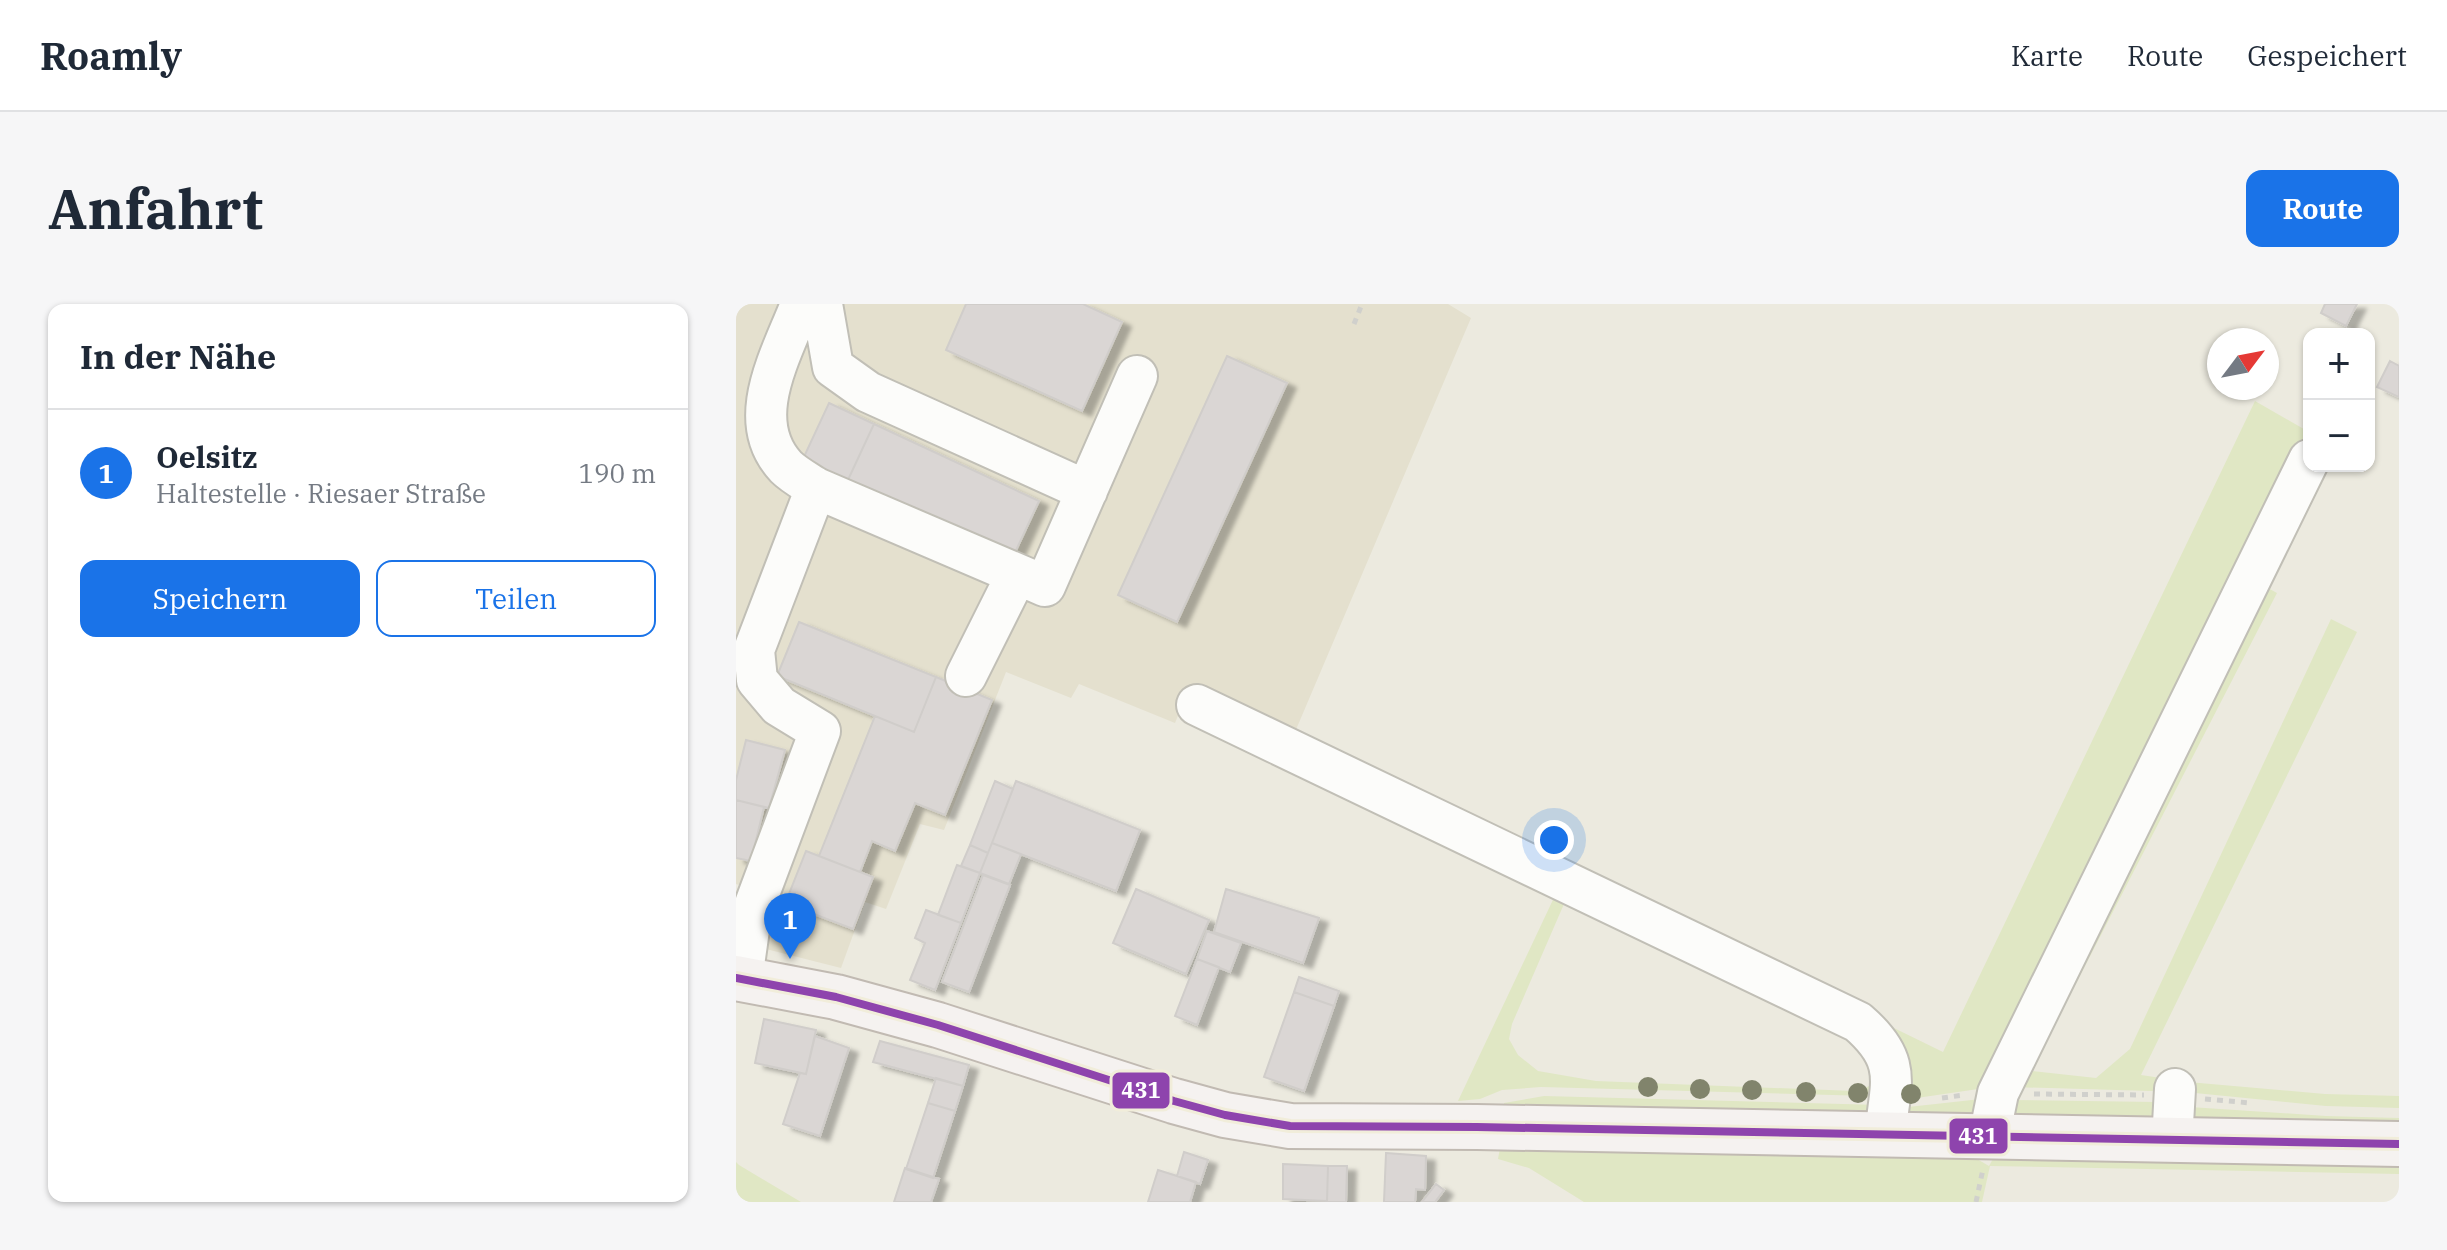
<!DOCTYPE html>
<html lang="de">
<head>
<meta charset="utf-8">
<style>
	:root { --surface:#fff; --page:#f6f6f7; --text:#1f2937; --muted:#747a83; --line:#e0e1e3; --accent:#1a73e8 }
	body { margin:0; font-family:"IBM Plex Serif",serif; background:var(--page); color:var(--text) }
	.controls { position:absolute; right:24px; top:24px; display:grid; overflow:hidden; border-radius:16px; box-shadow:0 2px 6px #0004 }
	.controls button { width:72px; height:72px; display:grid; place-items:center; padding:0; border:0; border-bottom:2px solid var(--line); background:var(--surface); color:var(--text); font:40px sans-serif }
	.compass { position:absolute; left:1471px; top:24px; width:72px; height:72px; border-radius:50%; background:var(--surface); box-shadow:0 2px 6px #0004; rotate:58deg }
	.you { position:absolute; left:818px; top:536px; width:28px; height:28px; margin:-20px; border:6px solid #fff; border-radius:50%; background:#1a73e8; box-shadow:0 0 0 12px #1a73e833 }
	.badge { display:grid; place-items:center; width:52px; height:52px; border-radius:50%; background:var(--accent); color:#fff; font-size:26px; font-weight:700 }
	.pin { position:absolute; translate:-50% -66px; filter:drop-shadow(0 2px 4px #0008) }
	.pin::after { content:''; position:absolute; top:42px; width:28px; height:24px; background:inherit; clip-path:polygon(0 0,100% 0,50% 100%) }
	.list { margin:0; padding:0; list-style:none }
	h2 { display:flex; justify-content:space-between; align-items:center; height:104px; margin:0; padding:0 32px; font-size:34px }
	h2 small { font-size:26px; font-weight:400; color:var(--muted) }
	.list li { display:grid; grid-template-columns:52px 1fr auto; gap:24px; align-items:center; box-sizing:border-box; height:128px; padding:0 32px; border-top:2px solid var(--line) }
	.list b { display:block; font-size:30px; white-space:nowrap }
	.list p { margin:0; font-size:26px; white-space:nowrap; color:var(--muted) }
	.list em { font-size:26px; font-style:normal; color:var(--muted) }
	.actions { display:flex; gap:16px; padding:24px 32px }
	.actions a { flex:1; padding:18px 0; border:2px solid var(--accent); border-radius:16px; text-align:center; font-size:28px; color:var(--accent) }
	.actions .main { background:var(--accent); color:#fff }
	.map { position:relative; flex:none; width:1663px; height:898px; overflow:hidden; border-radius:16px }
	header { display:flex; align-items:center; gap:48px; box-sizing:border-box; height:112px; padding:0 40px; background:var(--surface); border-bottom:2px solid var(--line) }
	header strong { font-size:38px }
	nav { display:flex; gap:44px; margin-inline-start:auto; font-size:28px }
	.intro { display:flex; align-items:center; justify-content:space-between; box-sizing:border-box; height:192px; padding:0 48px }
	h1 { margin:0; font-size:56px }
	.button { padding:20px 36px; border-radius:16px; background:var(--accent); color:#fff; font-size:28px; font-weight:700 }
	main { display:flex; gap:48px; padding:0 48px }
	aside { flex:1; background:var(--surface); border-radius:16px; box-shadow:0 2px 6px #0004 }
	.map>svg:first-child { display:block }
	.built { fill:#e4e0ce }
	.green { fill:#e0e7c4 }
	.building { fill:#dad6d4; stroke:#d0cdca; stroke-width:2; filter:url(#shadow) }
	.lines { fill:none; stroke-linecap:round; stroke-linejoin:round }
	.minor-casing { stroke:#c1bfb6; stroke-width:44 }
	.major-casing { stroke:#c1bab2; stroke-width:48 }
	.path { stroke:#d0d0cc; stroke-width:5; stroke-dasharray:6 6; stroke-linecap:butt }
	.minor { stroke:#fcfcfa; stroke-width:40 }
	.major { stroke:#f5f2f0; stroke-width:44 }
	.bus-1-casing { stroke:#f1edda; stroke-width:14 }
	.bus-1 { stroke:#8e44ad; stroke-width:8 }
	.tree { fill:#81846c }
	.line-badge { stroke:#f1edda; stroke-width:3 }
	.badge-label { font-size:22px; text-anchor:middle; font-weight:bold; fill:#fff }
</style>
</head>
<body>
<header>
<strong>Roamly</strong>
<nav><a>Karte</a><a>Route</a><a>Gespeichert</a></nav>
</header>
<div class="intro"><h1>Anfahrt</h1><a class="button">Route</a></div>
<main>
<aside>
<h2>In der Nähe<small></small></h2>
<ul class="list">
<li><span class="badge">1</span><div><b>Oelsitz</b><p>Haltestelle · Riesaer Straße</p></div><em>190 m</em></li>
</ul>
<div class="actions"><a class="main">Speichern</a><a>Teilen</a></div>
</aside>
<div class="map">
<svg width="1663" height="898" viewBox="0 0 1663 898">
	<defs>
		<filter id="shadow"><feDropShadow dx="9" dy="5" stdDeviation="2" flood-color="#0004"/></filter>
	</defs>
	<rect width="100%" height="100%" fill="#eceadf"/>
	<path class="built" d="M 0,0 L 712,0 L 735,14 L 556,435 L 445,404 L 439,419 L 343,380 L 335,394 L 270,368 L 208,526 L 184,520 L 150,605 L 129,598 L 105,664 L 26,644 L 6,582 L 0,580 Z"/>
	<path class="green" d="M 1519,97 L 1573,128 L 1573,137 L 1256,783 L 1167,796 L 1170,764 L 847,572 L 1207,748 Z
		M 1521,278 L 1541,289 L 1295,767 L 1360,774 L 1394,745 L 1595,315 L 1621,328 L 1405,771 L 1452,778 L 1589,790 L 1663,792 L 1663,804 L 1590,802 L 1449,788 L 1276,783 Z
		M 823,583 L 831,593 L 776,720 L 773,735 L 782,751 L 802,767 L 860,777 L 1118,787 C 1163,778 1137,747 1116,727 L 838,593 L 840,586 L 1119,722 C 1136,740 1167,777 1133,792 L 805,783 L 766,786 L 744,795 L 722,797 Z
		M 808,792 L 1144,801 L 1142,812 L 769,807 L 768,799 Z
		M 1245,795 L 1245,811 L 1167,817 L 1163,804 Z
		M 1271,796 L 1420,798 L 1422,822 L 1274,820 Z
		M 1454,803 L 1590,812 L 1663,814 L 1663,830 L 1451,824 Z
		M 765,839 L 1169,847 L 1241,855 L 1253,862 L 1258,853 L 1663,856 L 1663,870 L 1254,862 L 1246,898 L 848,898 L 793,864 L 762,855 Z
		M 0,858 L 3,861 L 65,898 L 0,898 Z"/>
	<path class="building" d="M 230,0 L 347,0 L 386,18 L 346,107 L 210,46 Z
		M 1589,0 L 1621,0 L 1610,22 L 1585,9 Z
		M 491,52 L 551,79 L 441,318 L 382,291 Z
		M 1654,57 L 1663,62 L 1663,93 L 1641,83 Z
		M 93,99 L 138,120 L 111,178 L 66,157 Z
		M 138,120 L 303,197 L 276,255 L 111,178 Z
		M 63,318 L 200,373 L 178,428 L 41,372 Z
		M 200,373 L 256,396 L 209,511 L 179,499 L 159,547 L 136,537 L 124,568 L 83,552 L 139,412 L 178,428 Z
		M 10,436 L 49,446 L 33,504 L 0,496 L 0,476 Z
		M 259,477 L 277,485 L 252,549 L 234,541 Z
		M 280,477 L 404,526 L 380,587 L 256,539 Z
		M 0,496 L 28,503 L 15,557 L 0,554 Z
		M 256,539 L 285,550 L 273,580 L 244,569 Z
		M 234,541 L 252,549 L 244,569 L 225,562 Z
		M 70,547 L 137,573 L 117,625 L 54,601 L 51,595 Z
		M 221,561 L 244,569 L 225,619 L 202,611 Z
		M 247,571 L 274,581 L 233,688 L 206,678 Z
		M 400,585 L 473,616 L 450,670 L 377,639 Z
		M 490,585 L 583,614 L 567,659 L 478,628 Z
		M 190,606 L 225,619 L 199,686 L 174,676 L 189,639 L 179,634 Z
		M 471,627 L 505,639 L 494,668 L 461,655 Z
		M 461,655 L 483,663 L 461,721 L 439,712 Z
		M 563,673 L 603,687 L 598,702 L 558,688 Z
		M 558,688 L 598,702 L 568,787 L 528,773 Z
		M 28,715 L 80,726 L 70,770 L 19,759 Z
		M 79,732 L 113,744 L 84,832 L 47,820 L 64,769 L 70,770 Z
		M 144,737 L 233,761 L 227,782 L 137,758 Z
		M 200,774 L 227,782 L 219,807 L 192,799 Z
		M 192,799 L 219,807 L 197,874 L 170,865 Z
		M 448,848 L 472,856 L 464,880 L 441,872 Z
		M 650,849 L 690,852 L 689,886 L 680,885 L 679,898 L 648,898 Z
		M 547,860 L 592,862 L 591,897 L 547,895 Z
		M 592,862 L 611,862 L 610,898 L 591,898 Z
		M 169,864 L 203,875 L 195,898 L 158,898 Z
		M 422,866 L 460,878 L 454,898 L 412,898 Z
		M 700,880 L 708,886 L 699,898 L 686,898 Z"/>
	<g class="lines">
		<defs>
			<path id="minor" d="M 65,0 C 46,50 6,116 50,163 C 58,171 71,178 80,184 L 309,282 L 401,72
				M 86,0 L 97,63 L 132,88 L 351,187
				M 230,372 L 281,270
				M 461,401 L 1122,718 C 1168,758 1154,779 1149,832
				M 6,675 L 15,611 L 84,427 L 43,402 L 21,376 L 18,346 L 80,184
				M 1253,833 L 1262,789 L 1573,156
				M 1436,837 L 1439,785"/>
			<path id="major" d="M 0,674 L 100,693 L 202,721 L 438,797 L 489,811 L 554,822 L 741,823 L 1663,840"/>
		</defs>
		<use href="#minor" class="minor-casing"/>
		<use href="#major" class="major-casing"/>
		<path class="path" d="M 618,20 L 626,0
			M 1298,790 L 1408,791
			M 1206,794 L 1228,791
			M 1469,795 L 1515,799
			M 1240,898 L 1247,865"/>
		<use href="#minor" class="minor"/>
		<use href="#major" class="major"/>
		<defs>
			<path id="bus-1" d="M 0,674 L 100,693 L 202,721 L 438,797 L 489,811 L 554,822 L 741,823 L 1663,840"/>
		</defs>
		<use href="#bus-1" class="bus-1-casing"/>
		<use href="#bus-1" class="bus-1"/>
	</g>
	<g class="tree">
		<circle cx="912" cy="783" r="10"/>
		<circle cx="964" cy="785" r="10"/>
		<circle cx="1016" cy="786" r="10"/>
		<circle cx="1070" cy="788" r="10"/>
		<circle cx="1122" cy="789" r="10"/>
		<circle cx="1175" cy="790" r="10"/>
	</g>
	<g class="line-badge">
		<rect x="375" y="767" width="60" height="39" rx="8" fill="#8e44ad"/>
		<rect x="1212" y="813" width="61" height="38" rx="8" fill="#8e44ad"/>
	</g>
	<g class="badge-label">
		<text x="405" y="794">431</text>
		<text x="1242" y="840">431</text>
	</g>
</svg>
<div class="controls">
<button>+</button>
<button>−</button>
</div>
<svg class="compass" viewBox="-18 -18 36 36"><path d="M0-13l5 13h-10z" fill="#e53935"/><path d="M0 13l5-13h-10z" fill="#747a83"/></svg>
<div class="you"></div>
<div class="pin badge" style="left:54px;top:655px">1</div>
</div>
</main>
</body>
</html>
